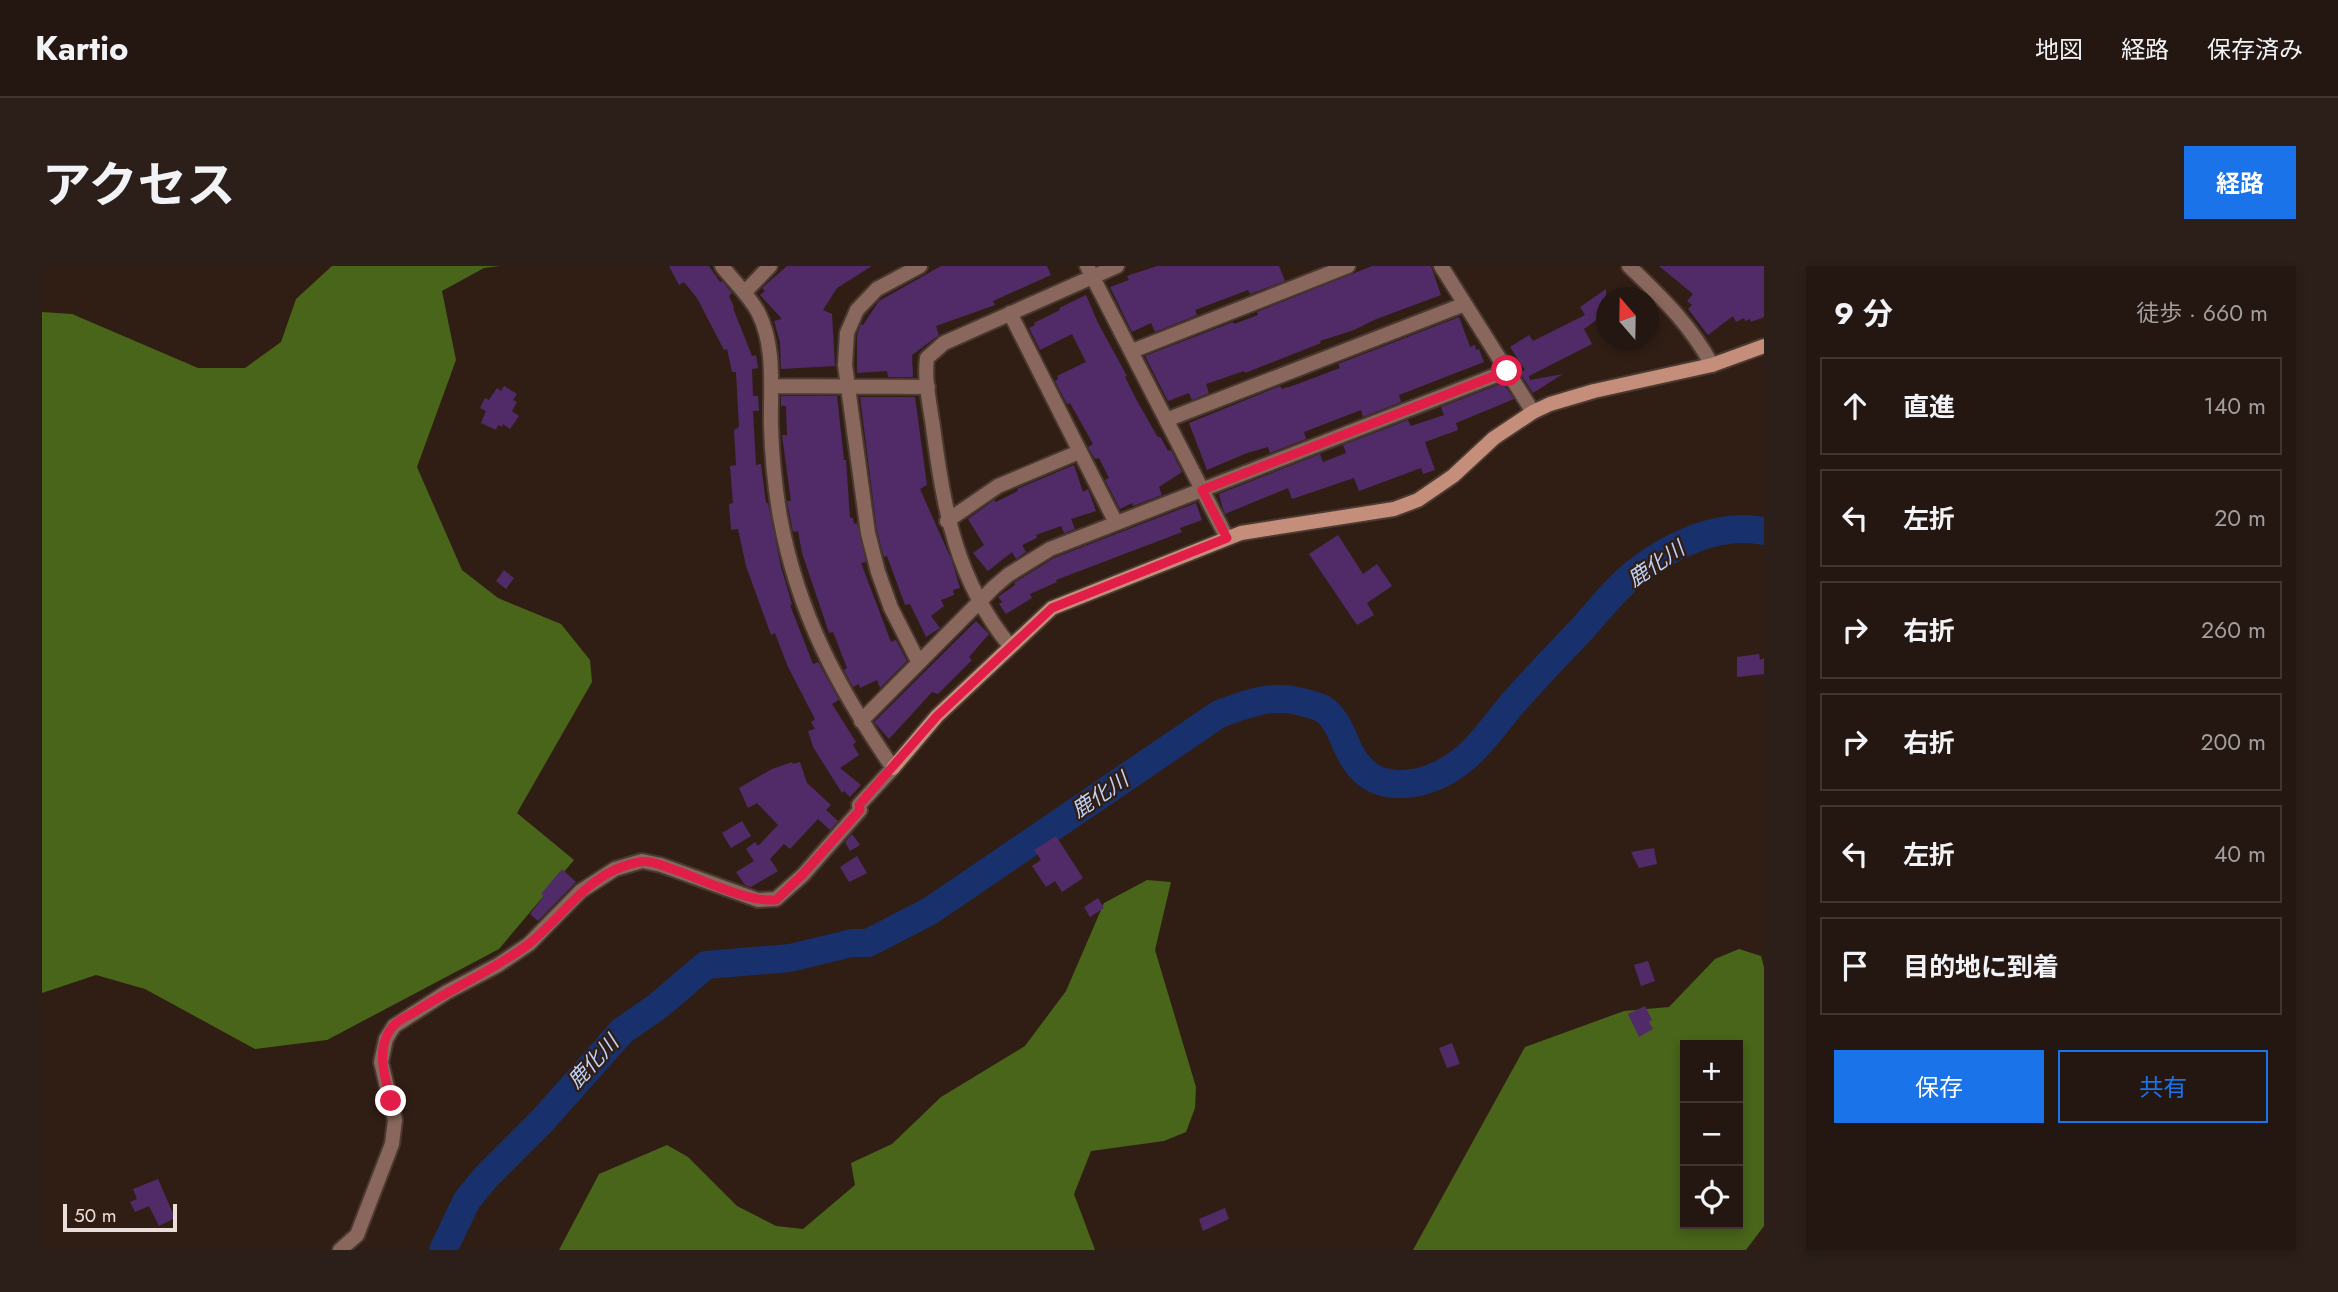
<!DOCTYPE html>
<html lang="ja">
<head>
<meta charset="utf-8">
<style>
	:root { --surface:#241610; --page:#2c1f19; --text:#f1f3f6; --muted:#a39f9f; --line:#413530; --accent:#1a73e8 }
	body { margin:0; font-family:Jost,"Noto Sans JP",sans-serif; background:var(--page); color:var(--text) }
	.controls { position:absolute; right:21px; bottom:21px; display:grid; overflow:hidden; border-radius:0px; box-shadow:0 4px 10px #0003 }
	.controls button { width:63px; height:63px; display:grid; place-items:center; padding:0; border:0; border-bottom:2px solid var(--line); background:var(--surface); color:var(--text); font:35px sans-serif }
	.compass { position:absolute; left:1554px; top:21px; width:63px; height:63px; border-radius:50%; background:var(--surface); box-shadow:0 4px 10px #0003; rotate:340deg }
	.scale { position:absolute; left:21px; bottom:18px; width:114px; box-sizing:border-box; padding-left:7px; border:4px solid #ebded8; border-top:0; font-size:19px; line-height:24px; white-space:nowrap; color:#ebded8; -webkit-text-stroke:5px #301e15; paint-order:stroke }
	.stop { position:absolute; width:21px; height:21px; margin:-16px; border:5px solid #e11d48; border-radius:50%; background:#fff }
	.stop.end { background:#e11d48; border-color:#fff; box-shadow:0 2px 7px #0008 }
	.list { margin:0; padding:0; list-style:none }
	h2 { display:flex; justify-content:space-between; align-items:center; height:91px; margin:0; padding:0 28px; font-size:30px }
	h2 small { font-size:23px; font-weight:400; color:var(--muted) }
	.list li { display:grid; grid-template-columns:46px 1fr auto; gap:21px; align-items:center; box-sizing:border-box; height:98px; margin:0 14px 14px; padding:0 14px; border:2px solid var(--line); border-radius:0px }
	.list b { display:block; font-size:26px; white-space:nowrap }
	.list em { font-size:23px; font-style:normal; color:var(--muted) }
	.actions { display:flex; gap:14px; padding:21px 28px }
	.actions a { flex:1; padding:16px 0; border:2px solid var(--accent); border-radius:0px; text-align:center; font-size:24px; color:var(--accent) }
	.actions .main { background:var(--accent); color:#fff }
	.icon { flex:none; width:38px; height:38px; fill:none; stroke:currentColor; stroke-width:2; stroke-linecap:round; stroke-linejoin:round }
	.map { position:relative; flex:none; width:1722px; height:984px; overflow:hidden; border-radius:0px }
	header { display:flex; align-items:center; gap:42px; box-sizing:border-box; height:98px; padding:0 35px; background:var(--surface); border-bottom:2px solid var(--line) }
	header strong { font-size:33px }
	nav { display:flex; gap:38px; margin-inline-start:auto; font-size:24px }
	.intro { display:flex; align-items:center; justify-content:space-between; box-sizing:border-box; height:168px; padding:0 42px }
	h1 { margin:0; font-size:49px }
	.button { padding:18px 32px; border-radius:0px; background:var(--accent); color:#fff; font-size:24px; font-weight:700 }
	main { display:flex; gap:42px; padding:0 42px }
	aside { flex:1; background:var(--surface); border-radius:0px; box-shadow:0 4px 10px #0003 }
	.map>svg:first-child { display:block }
	.forest { fill:#486519; fill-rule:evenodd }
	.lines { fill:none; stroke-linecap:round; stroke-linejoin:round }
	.river { stroke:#18306b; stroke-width:28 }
	.building { fill:#512b68 }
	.street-casing { stroke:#4a3930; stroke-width:18 }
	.secondary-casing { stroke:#4a3930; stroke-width:18 }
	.street { stroke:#8a675c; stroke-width:14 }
	.secondary { stroke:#c58e7b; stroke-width:14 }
	.route { stroke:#e11d48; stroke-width:9 }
	.labels { text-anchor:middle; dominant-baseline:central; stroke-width:5; stroke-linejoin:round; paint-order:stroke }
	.water-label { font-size:21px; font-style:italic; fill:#c0d2f7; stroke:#301e15 }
</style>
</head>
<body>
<header>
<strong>Kartio</strong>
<nav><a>地図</a><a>経路</a><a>保存済み</a></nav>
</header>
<div class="intro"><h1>アクセス</h1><a class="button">経路</a></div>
<main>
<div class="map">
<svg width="1722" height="984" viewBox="0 0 1722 984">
	<rect width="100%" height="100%" fill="#301e15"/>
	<path class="forest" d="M 290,0 L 458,0 L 442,2 L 400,25 L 414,94 L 375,201 L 420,304 L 456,332 L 519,358 L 548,394 L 550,416 L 475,547 L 532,594 L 457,683 L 285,774 L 213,783 L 103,723 L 54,709 L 0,727 L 0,46 L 30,48 L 156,102 L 203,102 L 239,76 L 254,33 Z
		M 1105,614 L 1129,616 L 1113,684 L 1154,821 L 1153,842 L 1144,866 L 1122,875 L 1049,885 L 1032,928 L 1053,984 L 517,984 L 557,908 L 625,879 L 646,891 L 695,940 L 734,960 L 761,963 L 813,919 L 809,897 L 850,878 L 899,831 L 983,780 L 1024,725 L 1062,637 Z
		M 1697,683 L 1719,690 L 1722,701 L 1722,960 L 1704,984 L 1371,984 L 1483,781 L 1582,745 L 1627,741 L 1673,693 ZM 1643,779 L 1696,779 L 1696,958 L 1643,958 Z"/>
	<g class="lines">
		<path class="river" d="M 401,984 L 425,934 L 444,911 L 501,854 L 580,765 L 616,740 L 664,699 L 748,692 L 810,677 L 826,677 L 888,645 L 1177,448 C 1207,437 1232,427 1264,437 C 1271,439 1279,441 1284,445 C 1299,458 1302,479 1313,495 C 1335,528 1378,521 1408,503 C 1434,487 1451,461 1470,438 C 1492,413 1516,388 1539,364 C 1556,345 1574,322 1594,306 C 1629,279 1677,256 1722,265"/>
	</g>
	<path class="building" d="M 627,0 L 667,0 L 678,16 L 680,15 L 690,27 L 687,30 L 692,41 L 691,42 L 710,90 L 714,89 L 716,102 L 710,103 L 711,130 L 716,130 L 717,145 L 711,145 L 714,199 L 719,198 L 724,237 L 726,237 L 739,301 L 750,338 L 748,339 L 771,398 L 776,396 L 797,434 L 790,438 L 814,476 L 811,479 L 817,489 L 798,502 L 819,519 L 808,531 L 802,525 L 800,527 L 771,481 L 766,465 L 773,463 L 769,456 L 773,453 L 746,401 L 733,367 L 729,369 L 704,300 L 696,263 L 689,264 L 687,238 L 691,237 L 688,200 L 694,199 L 692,164 L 697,161 L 694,106 L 690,106 L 685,83 L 682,84 L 655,32 L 642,16 L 637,19 Z
		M 745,0 L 830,0 L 795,22 L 781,44 L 790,48 L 793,100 L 739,103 L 738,76 L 732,55 L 740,53 L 718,29 L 723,25 L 720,22 Z
		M 899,0 L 1005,0 L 1009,9 L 951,35 L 953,39 L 894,60 L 897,69 L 870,89 L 871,111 L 846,111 L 845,105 L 815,107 L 815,69 L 819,58 L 821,59 L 837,35 Z
		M 1115,0 L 1237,0 L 1243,15 L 1208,28 L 1206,24 L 1153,44 L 1155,49 L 1113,66 L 1109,57 L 1090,66 L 1068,21 L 1087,14 L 1085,10 Z
		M 1330,0 L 1389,0 L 1399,29 L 1332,54 L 1312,64 L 1278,75 L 1279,77 L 1203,107 L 1202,105 L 1164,118 L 1167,127 L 1150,134 L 1147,127 L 1126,135 L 1103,90 L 1191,56 L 1192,58 L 1216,49 L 1215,46 Z
		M 1617,0 L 1722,0 L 1722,51 L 1709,56 L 1708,53 L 1703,55 L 1702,52 L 1694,56 L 1691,50 L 1666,69 L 1646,43 L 1650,39 L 1645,35 L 1651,28 Z
		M 1564,23 L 1564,47 L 1542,63 L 1550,78 L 1487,110 L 1488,114 L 1521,108 L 1491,127 L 1478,107 L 1483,104 L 1468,81 L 1487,69 L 1491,75 L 1543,49 L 1538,41 Z
		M 1044,29 L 1056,57 L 1085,110 L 1083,111 L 1094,133 L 1115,170 L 1119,172 L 1126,185 L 1129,184 L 1140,206 L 1117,221 L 1120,229 L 1091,240 L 1090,237 L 1078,243 L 1063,214 L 1067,212 L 1057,192 L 1053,193 L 1046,181 L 1051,178 L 1028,137 L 1025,138 L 1013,115 L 1016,113 L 1015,110 L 1044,96 L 1030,68 L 998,84 L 987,62 L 993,59 L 992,57 L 1018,44 L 1017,42 Z
		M 1417,51 L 1428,81 L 1433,79 L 1434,84 L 1437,83 L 1442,96 L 1357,129 L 1359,136 L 1321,151 L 1319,144 L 1262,166 L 1264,173 L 1228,187 L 1226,181 L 1205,187 L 1165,204 L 1147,157 L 1238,120 L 1240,123 L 1253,119 L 1298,102 L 1296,98 Z
		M 1461,117 L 1472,133 L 1414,157 L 1416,164 L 1383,176 L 1393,204 L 1381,208 L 1379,202 L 1317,225 L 1312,212 L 1250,233 L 1246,222 L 1183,248 L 1180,240 L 1177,228 L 1278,188 L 1281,196 L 1304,187 L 1301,179 L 1366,154 L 1369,160 L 1402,149 L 1399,141 Z
		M 462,120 L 475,128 L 471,134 L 475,136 L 470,145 L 477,150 L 468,163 L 461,158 L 460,161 L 456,159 L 454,164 L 439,157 L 444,145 L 438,142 L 443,132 L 447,134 L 455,122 L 459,125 Z
		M 739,130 L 795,130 L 802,194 L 804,194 L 808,252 L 811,252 L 812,258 L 815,257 L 824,296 L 819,297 L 849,376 L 854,374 L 865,395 L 838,422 L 835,414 L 818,422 L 817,418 L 811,421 L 804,408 L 802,404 L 805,402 L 791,366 L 787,367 L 782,352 L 760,287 L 756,265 L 751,266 L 745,235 L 749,235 L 740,169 L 745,169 L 744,140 L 739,140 Z
		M 818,131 L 873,131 L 885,219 L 878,223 L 910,295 L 918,322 L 911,324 L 912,329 L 899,334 L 902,340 L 889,350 L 898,362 L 884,371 L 868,338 L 863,339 L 845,290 L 842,291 L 835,265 Z
		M 1032,199 L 1041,226 L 1046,223 L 1054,245 L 1029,253 L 1033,263 L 1022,267 L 1019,260 L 994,269 L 995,272 L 980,279 L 984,286 L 974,293 L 970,286 L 946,305 L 931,287 L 942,279 L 926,253 L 952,234 L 954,236 L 976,225 L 975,223 Z
		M 1154,237 L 1160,254 L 1138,262 L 1140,266 L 1014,314 L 1015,316 L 988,328 L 990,332 L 964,348 L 957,338 L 960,336 L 956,331 L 973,319 L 972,317 L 1012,292 Z
		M 1296,269 L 1321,308 L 1335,298 L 1350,320 L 1325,337 L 1332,349 L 1315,359 L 1267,288 Z
		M 462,304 L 472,312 L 464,323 L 454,315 Z
		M 934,355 L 947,368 L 927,391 L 930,394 L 896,428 L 890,426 L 847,473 L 832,456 Z
		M 1717,388 L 1718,394 L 1722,392 L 1722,408 L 1695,411 L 1695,391 Z
		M 750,496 L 751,498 L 758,496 L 765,517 L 789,539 L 784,544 L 796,555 L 788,564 L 776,553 L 748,583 L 742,578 L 728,593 L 736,605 L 709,621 L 703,619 L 694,606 L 712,595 L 704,583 L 713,576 L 716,580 L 736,559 L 715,537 L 706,542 L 697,522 L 730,503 Z
		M 700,555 L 709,570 L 689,582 L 680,567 Z
		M 810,568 L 818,579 L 808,585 L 803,576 Z
		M 1014,570 L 1041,612 L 1020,626 L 1013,615 L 1004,621 L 990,600 L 999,594 L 992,584 Z
		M 1612,582 L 1615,598 L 1597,602 L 1589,586 Z
		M 815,590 L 825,607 L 807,616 L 798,601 Z
		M 520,603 L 534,616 L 496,655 L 488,648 L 502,630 L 499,628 Z
		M 1056,632 L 1062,642 L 1048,651 L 1042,641 Z
		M 1606,695 L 1613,715 L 1599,720 L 1592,699 Z
		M 1603,740 L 1610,754 L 1607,756 L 1611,763 L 1597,771 L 1586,748 Z
		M 1410,777 L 1418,798 L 1405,802 L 1397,782 Z
		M 116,913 L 133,952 L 117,960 L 107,940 L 93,946 L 88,936 L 95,933 L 91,923 Z
		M 1183,942 L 1187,953 L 1161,965 L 1157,953 Z"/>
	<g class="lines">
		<defs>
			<path id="street" d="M 1045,0 L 1185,272
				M 1399,0 L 1491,146
				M 1587,0 C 1621,33 1647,57 1670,99
				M 703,26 L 728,0
				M 968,47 L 1074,257
				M 1090,85 L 1306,0
				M 729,120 L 886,121
				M 1124,154 L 1423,38
				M 905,255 L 956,220 L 1037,186
				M 968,380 C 914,314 902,244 891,161 C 888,139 882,114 885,92 L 902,77 L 1075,0
				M 876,395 L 849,342 L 836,306 L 826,267 L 803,99 L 805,67 L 815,44 L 835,23 L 878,0
				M 819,455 L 952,321 L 966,309 L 1008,283 L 1465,105
				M 298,984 L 315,969 L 350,878 L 353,854 L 339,796 L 344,773 L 352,760 L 405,726 L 456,699 L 487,678 L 539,625 L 573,603 L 600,595 L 619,599 L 716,634 L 734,633 L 761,609 L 818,544 L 817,539 L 851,502 C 796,422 756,348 738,251 C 733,222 730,191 729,161 C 728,123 734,81 716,46 C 706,28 692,16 680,0"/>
			<path id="secondary" d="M 851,502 L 895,450 L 1010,342 L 1199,267 L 1352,243 L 1376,234 L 1411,210 L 1452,172 L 1491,146 L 1508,138 L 1552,125 L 1670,99 L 1722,80"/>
		</defs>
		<use href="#street" class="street-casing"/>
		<use href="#secondary" class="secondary-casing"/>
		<use href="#street" class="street"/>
		<use href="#secondary" class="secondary"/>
	</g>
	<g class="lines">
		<path class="route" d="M 349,835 C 343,812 332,780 352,759 C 359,752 371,748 379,742 C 413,721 451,704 484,680 C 522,651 546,605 597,596 C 609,594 622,600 633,604 C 662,614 704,636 734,634 L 761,608 L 818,544 L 817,539 L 895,450 L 1010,342 L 1185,272 L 1160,224 L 1465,105"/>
	</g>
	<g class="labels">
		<g class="water-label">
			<text transform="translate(1614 298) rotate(-34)">鹿化川</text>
			<text transform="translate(1058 529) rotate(-34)">鹿化川</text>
			<text transform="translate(551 796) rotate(-47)">鹿化川</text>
		</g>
	</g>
</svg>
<div class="controls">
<button>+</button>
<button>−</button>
<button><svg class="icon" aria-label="locate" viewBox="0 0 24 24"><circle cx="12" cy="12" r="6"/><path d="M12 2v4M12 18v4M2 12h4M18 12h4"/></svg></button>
</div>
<svg class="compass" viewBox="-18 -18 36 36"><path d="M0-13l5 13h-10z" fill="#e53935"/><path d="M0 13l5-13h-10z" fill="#a39f9f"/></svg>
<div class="scale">50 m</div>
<div class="stop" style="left:1465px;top:105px"></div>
<div class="stop end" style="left:349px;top:835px"></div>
</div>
<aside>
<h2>9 分<small>徒歩 · 660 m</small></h2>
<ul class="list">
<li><svg class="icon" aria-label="ahead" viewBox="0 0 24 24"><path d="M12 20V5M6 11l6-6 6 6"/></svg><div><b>直進</b></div><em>140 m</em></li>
<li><svg class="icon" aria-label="left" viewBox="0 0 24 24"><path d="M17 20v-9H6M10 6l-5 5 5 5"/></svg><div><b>左折</b></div><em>20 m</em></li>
<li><svg class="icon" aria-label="right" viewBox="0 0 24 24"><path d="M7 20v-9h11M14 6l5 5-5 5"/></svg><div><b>右折</b></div><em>260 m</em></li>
<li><svg class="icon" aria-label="right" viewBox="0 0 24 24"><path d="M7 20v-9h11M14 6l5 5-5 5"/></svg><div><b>右折</b></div><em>200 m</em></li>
<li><svg class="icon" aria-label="left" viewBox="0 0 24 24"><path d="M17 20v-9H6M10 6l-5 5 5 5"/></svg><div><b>左折</b></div><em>40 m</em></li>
<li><svg class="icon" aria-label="arrive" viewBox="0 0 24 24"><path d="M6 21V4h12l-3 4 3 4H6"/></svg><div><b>目的地に到着</b></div></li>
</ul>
<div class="actions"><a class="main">保存</a><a>共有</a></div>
</aside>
</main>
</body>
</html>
